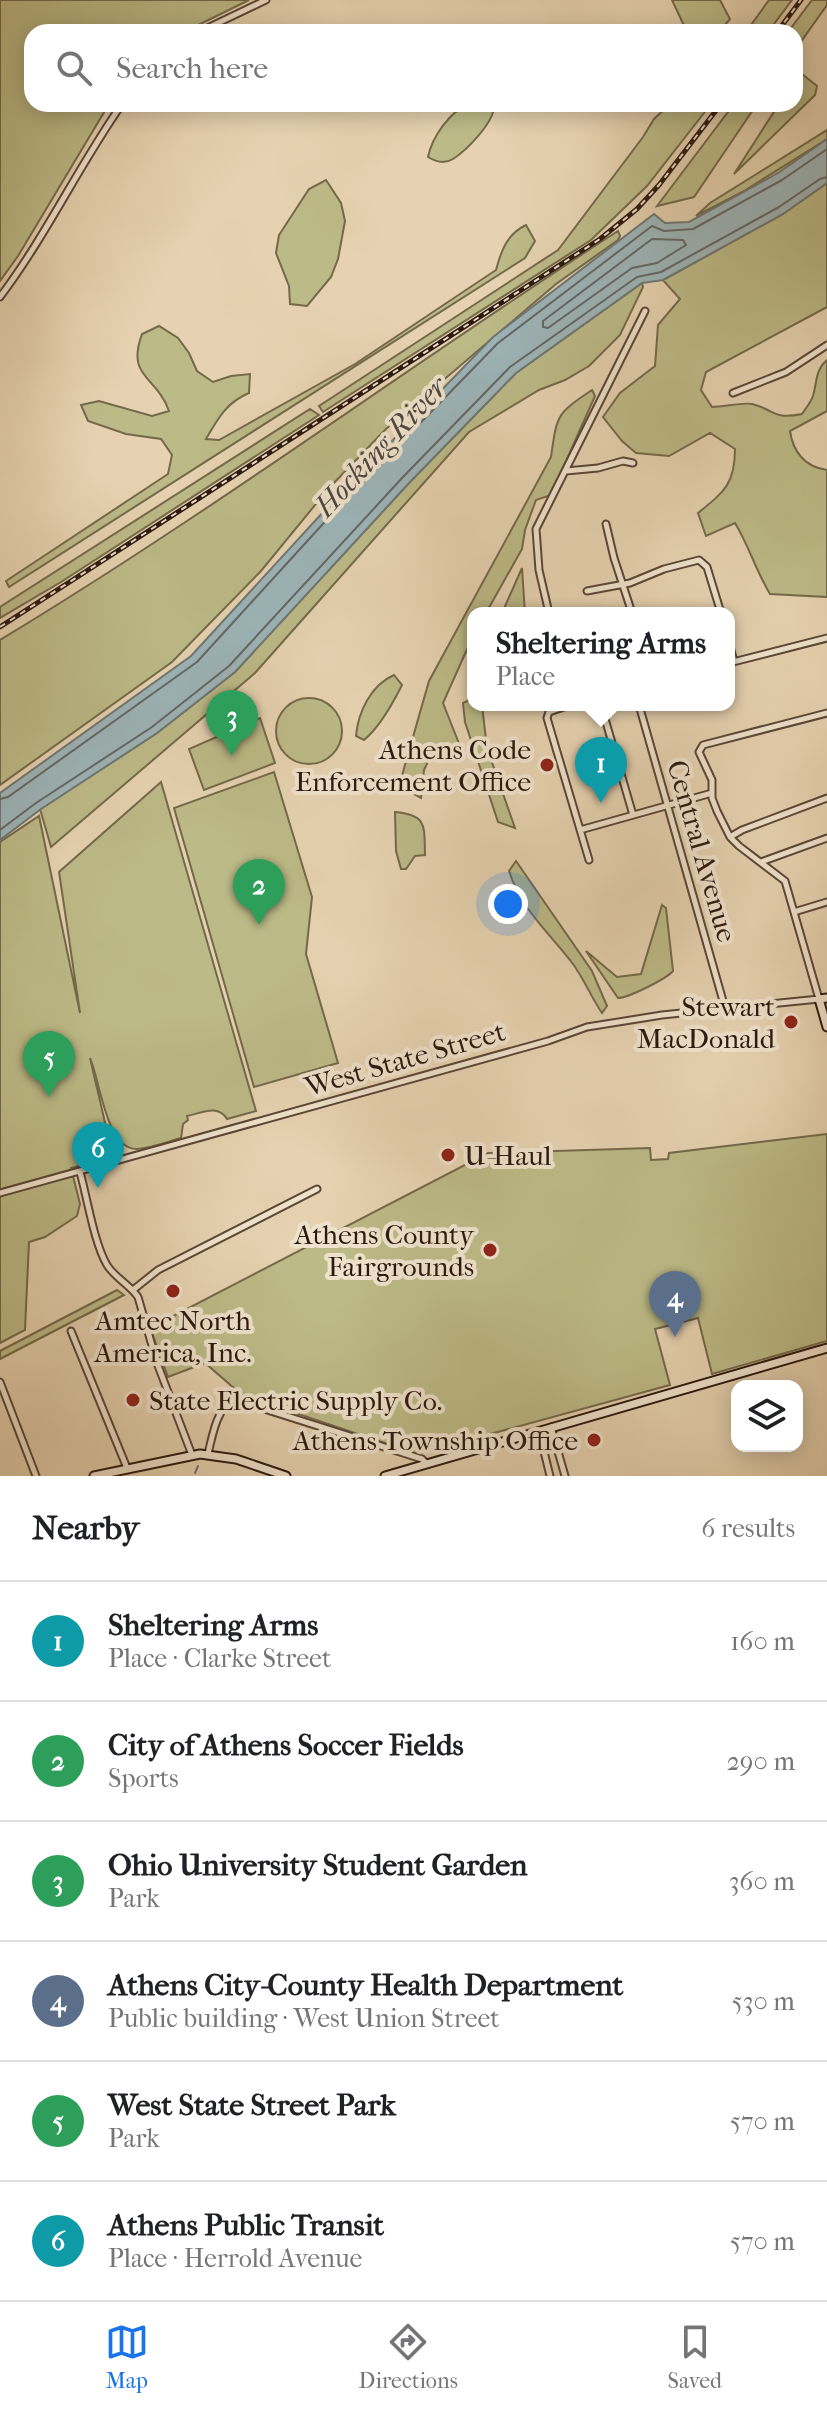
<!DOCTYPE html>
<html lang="en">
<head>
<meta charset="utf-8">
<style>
	:root { --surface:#fff; --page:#f6f6f6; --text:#202124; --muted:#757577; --line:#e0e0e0; --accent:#1a73e8 }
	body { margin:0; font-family:"IM FELL French Canon",serif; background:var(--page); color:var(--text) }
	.controls { position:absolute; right:24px; bottom:24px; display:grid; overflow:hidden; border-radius:16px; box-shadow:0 4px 20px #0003 }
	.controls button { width:72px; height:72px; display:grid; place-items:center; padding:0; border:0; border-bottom:2px solid var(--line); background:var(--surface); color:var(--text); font:40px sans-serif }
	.you { position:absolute; left:508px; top:904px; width:28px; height:28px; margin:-20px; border:6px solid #fff; border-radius:50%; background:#1a73e8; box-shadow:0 0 0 12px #1a73e833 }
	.badge { display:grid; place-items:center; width:52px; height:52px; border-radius:50%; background:var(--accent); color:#fff; font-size:26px; font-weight:700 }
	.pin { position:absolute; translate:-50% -66px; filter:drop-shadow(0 2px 4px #0008) }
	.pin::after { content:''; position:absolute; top:42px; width:28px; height:24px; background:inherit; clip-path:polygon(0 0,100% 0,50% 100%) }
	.popup { position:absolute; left:467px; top:607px; width:268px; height:104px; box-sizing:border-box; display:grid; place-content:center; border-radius:16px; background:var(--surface); filter:drop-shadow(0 2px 6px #0005); font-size:26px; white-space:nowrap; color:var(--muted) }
	.popup b { font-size:30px; color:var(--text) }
	.popup::after { content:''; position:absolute; left:50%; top:100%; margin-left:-16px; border:16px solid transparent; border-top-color:var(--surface) }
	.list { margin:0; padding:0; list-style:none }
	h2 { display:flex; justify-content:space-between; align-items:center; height:104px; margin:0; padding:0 32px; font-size:34px }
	h2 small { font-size:26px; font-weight:400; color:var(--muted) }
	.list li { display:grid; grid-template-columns:52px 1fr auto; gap:24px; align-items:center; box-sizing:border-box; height:120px; padding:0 32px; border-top:2px solid var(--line) }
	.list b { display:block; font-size:30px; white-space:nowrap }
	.list p { margin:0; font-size:26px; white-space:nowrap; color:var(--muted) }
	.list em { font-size:26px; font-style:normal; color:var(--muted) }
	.icon { flex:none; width:44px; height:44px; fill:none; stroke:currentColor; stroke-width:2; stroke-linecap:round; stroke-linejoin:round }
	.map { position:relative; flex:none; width:827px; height:1476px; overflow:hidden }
	.search { position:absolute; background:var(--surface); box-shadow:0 4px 20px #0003; left:24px; right:24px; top:24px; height:88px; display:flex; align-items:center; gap:20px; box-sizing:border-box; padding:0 28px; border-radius:24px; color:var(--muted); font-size:30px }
	.sheet { height:824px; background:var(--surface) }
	nav { display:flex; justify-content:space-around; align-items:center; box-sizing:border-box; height:112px; border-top:2px solid var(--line); background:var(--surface); font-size:22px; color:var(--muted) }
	nav a { display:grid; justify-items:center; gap:4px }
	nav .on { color:var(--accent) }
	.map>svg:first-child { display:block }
	.green { fill:#bcba87; stroke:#74694b; stroke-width:2 }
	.water { fill:#9cb4b8; stroke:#6f7674; stroke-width:2 }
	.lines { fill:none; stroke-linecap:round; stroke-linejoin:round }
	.shore { stroke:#646664; stroke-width:2 }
	.stream { stroke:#6f7674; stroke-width:2 }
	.street-casing { stroke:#5a4637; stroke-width:9 }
	.secondary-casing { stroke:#2b180f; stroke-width:11 }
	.street { stroke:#efe2cc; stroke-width:5 }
	.secondary { stroke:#efe2cc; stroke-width:7 }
	.rail-casing { stroke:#2b180f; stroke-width:5 }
	.rail { stroke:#efe2cc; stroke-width:2; stroke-dasharray:6; stroke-linecap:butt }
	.poi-dot { fill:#8f2418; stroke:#efe2cc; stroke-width:3 }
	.labels { text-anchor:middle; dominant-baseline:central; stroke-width:8; stroke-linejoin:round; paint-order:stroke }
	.poi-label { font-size:28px; fill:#2b180f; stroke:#efe2cc; text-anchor:end }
	.street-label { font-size:28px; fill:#2b180f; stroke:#efe2cc }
	.water-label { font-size:30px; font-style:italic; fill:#4d4742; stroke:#efe2cc }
</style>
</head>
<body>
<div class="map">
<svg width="827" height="1476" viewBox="0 0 827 1476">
	<rect width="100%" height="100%" fill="#e6d2b0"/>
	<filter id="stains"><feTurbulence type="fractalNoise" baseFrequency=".0025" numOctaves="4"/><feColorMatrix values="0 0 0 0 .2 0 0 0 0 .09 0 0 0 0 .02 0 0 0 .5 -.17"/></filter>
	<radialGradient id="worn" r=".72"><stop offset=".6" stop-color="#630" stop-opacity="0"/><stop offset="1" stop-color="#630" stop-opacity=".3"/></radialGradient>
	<path class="green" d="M 0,0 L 249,0 L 184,32 L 32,32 L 32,104 L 109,104 L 18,256 L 0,281 Z
		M 672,0 L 720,0 L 730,19 L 719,32 L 687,32 Z
		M 769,0 L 792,0 L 768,32 L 746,32 Z
		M 812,0 L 827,0 L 827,5 L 795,50 L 795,32 L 788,32 Z
		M 802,74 L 817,86 L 815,95 L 734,174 L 779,104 L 795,104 L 795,80 Z
		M 468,104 L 486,104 L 494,108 C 492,124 467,150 453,159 C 445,164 436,162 428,157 C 432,137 449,113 468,104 Z
		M 711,104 L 647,186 L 591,240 L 323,412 L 319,406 L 558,250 L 643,137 L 654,119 L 669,105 Z
		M 734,104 L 757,104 L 694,197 L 657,206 Z
		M 827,130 L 827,139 L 744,191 L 696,216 L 710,203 Z
		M 326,180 L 341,203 L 345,221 L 338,259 L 331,277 L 307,306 L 290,304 L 289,286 L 276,253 L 279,235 L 309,189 Z
		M 827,183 L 827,307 L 706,372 L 701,390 L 712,407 C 723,407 744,402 752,404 C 776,410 773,420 802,414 C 806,408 811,402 813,396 C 817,383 815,370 827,360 L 827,411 L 790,431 C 793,452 805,467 827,470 L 827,597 L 770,594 C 756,571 749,546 735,523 L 706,536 L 698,513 C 724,492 735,484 735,449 L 710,433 L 669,456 L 636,453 L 622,441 L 603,417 L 620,393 L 655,366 L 658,325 L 680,299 L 663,280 L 783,214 Z
		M 526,225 L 535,241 L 525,258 L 9,587 L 6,581 L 168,474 L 172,455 L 161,439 L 126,434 L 88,421 L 81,405 L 99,401 L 152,416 L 169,411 C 156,375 126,378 142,334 L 159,326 L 178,338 L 189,353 L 197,371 L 213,382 L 231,376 L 250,374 L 249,393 C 227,402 218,418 206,439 L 219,440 L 355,364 L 496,270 C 501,251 507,234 526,225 Z
		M 618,231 L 620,236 L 618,240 L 556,284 L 386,429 L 329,488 L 261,571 L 172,662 L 0,785 L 0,640 C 212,512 410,365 618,231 Z
		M 642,283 L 643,287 L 620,335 L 589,366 L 565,380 L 539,390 L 469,432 L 255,673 L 51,847 L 40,809 L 157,733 L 235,672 L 409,483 L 516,373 Z
		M 592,390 L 595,396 L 551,495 L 536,500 L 525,530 L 522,549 L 486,613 L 473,613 L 473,636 L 443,703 L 460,746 L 451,752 L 432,753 L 424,770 L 421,798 L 399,786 L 429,681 L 551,457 C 557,415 556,414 592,390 Z
		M 310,409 L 319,415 L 61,582 L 0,618 L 0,607 Z
		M 522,568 L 525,613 L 502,613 Z
		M 394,675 L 402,685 C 393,703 380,727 364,740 L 356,736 C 358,712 371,685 394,675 Z
		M 473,698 L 473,705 L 482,705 L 487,748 L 515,828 L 498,822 L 465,722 L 463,703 Z
		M276 731a33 33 0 1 1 66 0a33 33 0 1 1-66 0Z
		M 260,718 L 275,763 L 204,790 L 189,749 Z
		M 274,772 L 312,897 L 306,954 L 338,1063 L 254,1087 L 174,808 Z
		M 161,782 L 256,1111 L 227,1119 C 218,1104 202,1113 187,1116 L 188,1120 L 183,1124 L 181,1138 C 167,1142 151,1148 137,1149 C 106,1150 100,1080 90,1058 L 113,1157 L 71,1168 L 80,1204 L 77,1216 L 45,1237 L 29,1242 L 25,1330 L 0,1343 L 0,842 L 39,816 L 80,1013 L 59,872 Z
		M 395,812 C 428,815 424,826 425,855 L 415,856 L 406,869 L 401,869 L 396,851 Z
		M 516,861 L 592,971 L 607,1006 L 602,1013 C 591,997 584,979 573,964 C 549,932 522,911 509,871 Z
		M 662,905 L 666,908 L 673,971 C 666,979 628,998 618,998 L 586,951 L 617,977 L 641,974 Z
		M 827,1134 L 827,1341 L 712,1374 L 698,1318 L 655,1329 L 670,1385 L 417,1454 L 242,1395 L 205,1363 L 168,1377 L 150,1328 L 488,1153 L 650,1148 L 651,1160 L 668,1159 L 669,1153 Z
		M 117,1290 L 124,1295 L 0,1359 L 0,1351 Z"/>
	<path class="water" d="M 827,139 L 827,183 L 783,214 L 663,280 L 642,283 L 516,373 L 409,483 L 235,672 L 157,733 L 41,809 L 0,840 L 0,793 L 191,656 L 325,510 L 493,337 L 654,214 L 665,223 L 689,222 L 778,173 Z"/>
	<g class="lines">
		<path class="shore" d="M 652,239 L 683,240 L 686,245 L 657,263 L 632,268 L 548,328 L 543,327 L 543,321 Z
			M 0,799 L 8,797 L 197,662 L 331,515 L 498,343 L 652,226 L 664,231 L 693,229 L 782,180 L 827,149
			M 0,830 L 36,803 L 152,727 L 229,666 L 403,477 L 510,367 L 637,277 L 661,272 L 779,207 L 820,179 L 827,177"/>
		<path class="stream" d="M 195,1473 L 198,1466"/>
		<defs>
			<path id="street" d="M 199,32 L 266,0
				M 0,297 C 46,236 78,167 122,104
				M 733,393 L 786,372 L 827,345
				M 566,471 L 598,468 L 623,461 L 633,463
				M 606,524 L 614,558 L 632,613
				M 587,591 L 630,583 L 664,569 L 699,560 L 707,567 L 721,613
				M 549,613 L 539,570 L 536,529 L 645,311
				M 729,643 L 734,662
				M 729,663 L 827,638
				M 570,705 L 549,712 L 547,718 L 589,860
				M 601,705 L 633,815
				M 639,705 L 725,1008
				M 580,830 L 712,793
				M 730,837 L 742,830 L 827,798
				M 761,862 L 827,838
				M 794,912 L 827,902
				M 80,1172 C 87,1197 94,1243 107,1265 C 115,1278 129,1284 138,1297 L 157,1363 L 192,1455
				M 0,1193 L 548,1041 L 587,1027 L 662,1015 L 819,999 L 785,881 L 739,846 L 730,837 L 717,811 L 712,798 L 712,780 L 699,752 L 703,745 L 827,713
				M 133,1290 L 158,1270 L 317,1189
				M 71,1331 L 127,1468
				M 0,1382 L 36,1476
				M 551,1427 L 565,1476
				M 539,1431 L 550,1476
				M 208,1454 C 212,1437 217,1408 233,1399 L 422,1459 L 427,1464"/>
			<path id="secondary" d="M 827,998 L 819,999 L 827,1027
				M 94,1476 L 200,1454 L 236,1459 L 286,1476
				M 385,1476 L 827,1348"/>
		</defs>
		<use href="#street" class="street-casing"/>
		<use href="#secondary" class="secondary-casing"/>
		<use href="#street" class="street"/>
		<use href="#secondary" class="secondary"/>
		<defs>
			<path id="rail" d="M 777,32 L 801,0
				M 0,627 L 600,239 L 637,209 L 659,185 L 721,104"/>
		</defs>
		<use href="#rail" class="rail-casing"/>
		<use href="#rail" class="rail"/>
	</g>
	<g class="poi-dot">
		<circle cx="547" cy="765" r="8"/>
		<circle cx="791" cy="1022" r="8"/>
		<circle cx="448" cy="1155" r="8"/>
		<circle cx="490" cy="1250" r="8"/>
		<circle cx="173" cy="1291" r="8"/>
		<circle cx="133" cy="1400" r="8"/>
		<circle cx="594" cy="1440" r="8"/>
	</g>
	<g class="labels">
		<g class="poi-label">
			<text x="531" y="749">Athens Code<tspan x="531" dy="32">Enforcement Office</tspan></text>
			<text x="775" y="1006">Stewart<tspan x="775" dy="32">MacDonald</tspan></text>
			<text x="464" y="1155" text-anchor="start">U-Haul</text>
			<text x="474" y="1234">Athens County<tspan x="474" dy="32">Fairgrounds</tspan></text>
			<text x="173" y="1320" text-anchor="middle">Amtec North<tspan x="173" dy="32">America, Inc.</tspan></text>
			<text x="149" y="1400" text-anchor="start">State Electric Supply Co.</text>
			<text x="578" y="1440">Athens Township Office</text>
		</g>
		<g class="street-label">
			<text transform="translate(702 851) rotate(74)">Central Avenue</text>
			<text transform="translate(405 1059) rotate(-16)">West State Street</text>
		</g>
		<g class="water-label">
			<text transform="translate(381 447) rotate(-47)">Hocking River</text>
		</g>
	</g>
	<rect width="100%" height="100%" filter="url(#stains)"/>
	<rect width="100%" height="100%" fill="url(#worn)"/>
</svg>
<div class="controls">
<button><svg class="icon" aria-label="layers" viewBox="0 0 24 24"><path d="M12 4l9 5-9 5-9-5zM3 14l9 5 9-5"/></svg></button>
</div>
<div class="you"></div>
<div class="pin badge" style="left:601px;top:803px;background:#0f9aa8">1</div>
<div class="popup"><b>Sheltering Arms</b>Place</div>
<div class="pin badge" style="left:259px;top:925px;background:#2e9e5b">2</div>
<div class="pin badge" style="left:232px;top:756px;background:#2e9e5b">3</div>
<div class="pin badge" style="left:675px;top:1337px;background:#5c6f8a">4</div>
<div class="pin badge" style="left:49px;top:1097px;background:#2e9e5b">5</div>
<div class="pin badge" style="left:98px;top:1188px;background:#0f9aa8">6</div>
<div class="search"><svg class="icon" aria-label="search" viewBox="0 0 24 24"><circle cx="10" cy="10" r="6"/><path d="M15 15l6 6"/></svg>Search here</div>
</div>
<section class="sheet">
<h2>Nearby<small>6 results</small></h2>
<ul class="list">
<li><span class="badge" style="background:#0f9aa8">1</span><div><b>Sheltering Arms</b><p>Place · Clarke Street</p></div><em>160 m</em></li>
<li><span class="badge" style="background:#2e9e5b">2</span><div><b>City of Athens Soccer Fields</b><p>Sports</p></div><em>290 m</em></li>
<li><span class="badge" style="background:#2e9e5b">3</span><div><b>Ohio University Student Garden</b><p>Park</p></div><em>360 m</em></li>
<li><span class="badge" style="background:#5c6f8a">4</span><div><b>Athens City-County Health Department</b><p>Public building · West Union Street</p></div><em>530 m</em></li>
<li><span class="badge" style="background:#2e9e5b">5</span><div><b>West State Street Park</b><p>Park</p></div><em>570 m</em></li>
<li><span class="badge" style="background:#0f9aa8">6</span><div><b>Athens Public Transit</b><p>Place · Herrold Avenue</p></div><em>570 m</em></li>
</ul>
</section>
<nav>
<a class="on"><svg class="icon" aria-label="map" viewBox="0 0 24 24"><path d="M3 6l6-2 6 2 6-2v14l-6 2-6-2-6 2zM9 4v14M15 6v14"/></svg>Map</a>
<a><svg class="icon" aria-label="directions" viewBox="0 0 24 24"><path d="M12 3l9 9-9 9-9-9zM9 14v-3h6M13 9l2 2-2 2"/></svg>Directions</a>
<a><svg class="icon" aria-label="saved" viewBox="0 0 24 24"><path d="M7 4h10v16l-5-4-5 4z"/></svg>Saved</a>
</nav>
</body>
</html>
